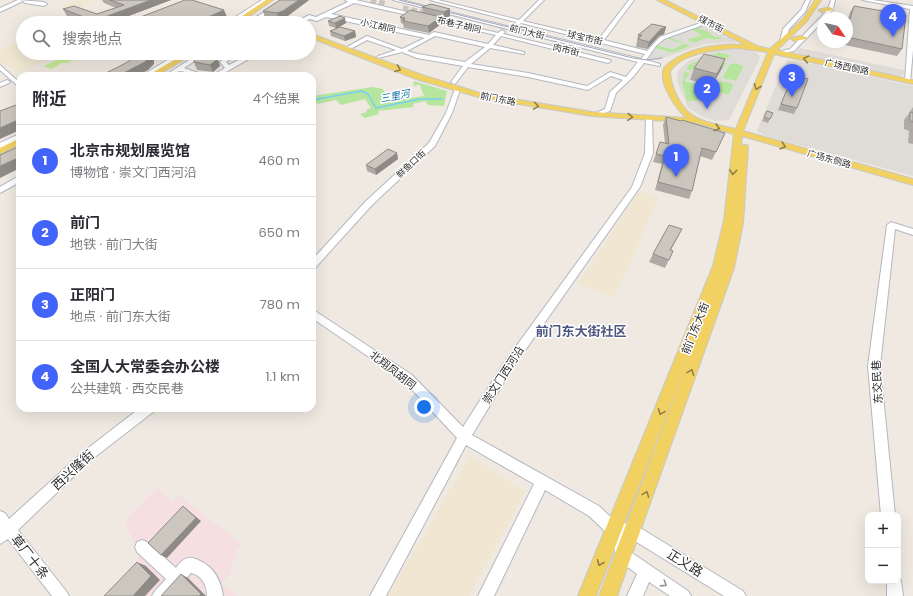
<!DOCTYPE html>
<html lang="zh">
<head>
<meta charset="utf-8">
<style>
	:root { --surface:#fff; --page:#f2f2f3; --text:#2b2b33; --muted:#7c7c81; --line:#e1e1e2; --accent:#4264fb }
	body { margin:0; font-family:Poppins,"Noto Sans SC",sans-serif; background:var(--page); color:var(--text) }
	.controls { position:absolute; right:12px; bottom:12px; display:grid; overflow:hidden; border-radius:8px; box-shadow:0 4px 16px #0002 }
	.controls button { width:36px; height:36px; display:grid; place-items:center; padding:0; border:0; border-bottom:1px solid var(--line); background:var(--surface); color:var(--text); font:20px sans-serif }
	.compass { position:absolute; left:817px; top:12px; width:36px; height:36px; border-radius:50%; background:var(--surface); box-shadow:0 4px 16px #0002; rotate:124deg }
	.you { position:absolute; left:424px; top:407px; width:14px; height:14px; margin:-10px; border:3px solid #fff; border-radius:50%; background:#1a73e8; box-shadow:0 0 0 6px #1a73e833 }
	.badge { display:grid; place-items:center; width:26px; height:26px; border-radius:50%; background:var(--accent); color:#fff; font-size:13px; font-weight:700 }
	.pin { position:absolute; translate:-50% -33px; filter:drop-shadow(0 1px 2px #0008) }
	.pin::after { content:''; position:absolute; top:21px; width:14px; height:12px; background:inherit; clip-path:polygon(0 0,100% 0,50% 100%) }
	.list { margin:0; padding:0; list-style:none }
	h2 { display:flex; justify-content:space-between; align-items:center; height:52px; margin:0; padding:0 16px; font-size:17px }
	h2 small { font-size:13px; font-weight:400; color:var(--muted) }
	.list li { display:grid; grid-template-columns:26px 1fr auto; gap:12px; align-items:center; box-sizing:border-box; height:72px; padding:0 16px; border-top:1px solid var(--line) }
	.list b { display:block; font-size:15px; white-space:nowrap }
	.list p { margin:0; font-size:13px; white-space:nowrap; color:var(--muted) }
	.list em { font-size:13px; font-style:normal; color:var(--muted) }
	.icon { flex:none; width:22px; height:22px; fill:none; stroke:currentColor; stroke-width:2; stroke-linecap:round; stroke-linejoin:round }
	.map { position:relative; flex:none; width:913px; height:596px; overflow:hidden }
	.search { position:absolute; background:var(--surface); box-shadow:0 4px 16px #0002; left:16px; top:16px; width:300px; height:44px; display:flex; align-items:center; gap:10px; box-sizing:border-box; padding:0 14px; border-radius:22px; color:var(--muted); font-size:15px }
	.panel { position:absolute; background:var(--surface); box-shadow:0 4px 16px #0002; left:16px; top:72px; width:300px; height:340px; border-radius:12px }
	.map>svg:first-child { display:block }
	.education { fill:#f0e6d1 }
	.medical { fill:#f5dfe0 }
	.green { fill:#b6e59e }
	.pitch { fill:#c9ec9a }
	.plaza { fill:#dfdcd8; fill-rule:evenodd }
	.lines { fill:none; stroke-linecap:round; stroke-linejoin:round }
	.stream { stroke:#75cff0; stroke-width:1.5 }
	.minor-tunnel { stroke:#c8c4bd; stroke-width:5.5; stroke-dasharray:5.5 3; stroke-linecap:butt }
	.minor-casing { stroke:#b4b7c1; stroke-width:2 }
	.major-casing { stroke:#c9c9c9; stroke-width:2 }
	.minor { fill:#fff; fill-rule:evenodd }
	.major { fill:#f2d163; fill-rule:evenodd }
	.tram { stroke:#a3a6b8; stroke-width:1 }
	.wall { fill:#afaba4 }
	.shaded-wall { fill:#8e8b86 }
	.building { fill:#cbc7bf; stroke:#8e8b86 }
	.oneway { stroke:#908048 }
	.oneway2 { stroke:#969696 }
	.labels { text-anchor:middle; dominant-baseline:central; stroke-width:3; stroke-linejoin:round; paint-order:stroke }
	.far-street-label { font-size:9px; fill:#2e2e2e; stroke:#fff }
	.far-water-label { font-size:10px; font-style:italic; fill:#0d6fa3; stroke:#fff }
	.street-label { font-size:11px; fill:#2e2e2e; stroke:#fff }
	.quarter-label { font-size:13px; font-weight:bold; fill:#4d5680; stroke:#fff }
	.near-street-label { font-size:13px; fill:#2e2e2e; stroke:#fff }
</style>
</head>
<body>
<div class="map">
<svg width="913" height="596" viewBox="0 0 913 596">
	<rect width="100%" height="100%" fill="#efe9e1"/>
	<path class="education" d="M 77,0 L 94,0 L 91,1 L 93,2 L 70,10 L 60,6 Z
		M 23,41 L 23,53 L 68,53 L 19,72 L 0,62 L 0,50 Z
		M 639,191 L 658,198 L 636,250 L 613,297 L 578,284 Z
		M 470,456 L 525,492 L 470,596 L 388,596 Z"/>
	<path class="medical" d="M 157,488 L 172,501 L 178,495 L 241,543 L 236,551 L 238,555 L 229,568 L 231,571 L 221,584 L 237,596 L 115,596 L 129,581 L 140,552 L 125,524 L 130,515 Z"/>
	<path class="green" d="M 697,27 L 721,37 L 721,39 L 714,40 L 707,38 L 694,43 L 691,42 L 673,35 L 675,34 L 686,40 L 701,35 L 690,29 Z
		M 670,37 L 691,46 L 672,53 L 654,48 L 657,45 L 673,49 L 683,44 L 667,39 Z
		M 719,52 L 731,55 L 724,62 L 727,63 L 723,70 L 697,64 L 692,71 L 685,69 L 690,64 Z
		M 734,63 L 744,66 L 736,81 L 722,78 L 730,64 Z
		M 684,71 L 690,73 L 685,81 L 711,87 L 704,99 L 687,102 L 682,83 Z
		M 720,80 L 734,84 L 729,95 L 714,91 Z
		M 414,81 L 447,91 L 444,106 L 428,105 L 425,101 L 413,104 L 414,107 L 378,111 L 379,114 L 365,118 L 360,114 L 367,112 L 366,110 L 371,108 L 365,99 L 341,105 L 336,100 L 318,104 L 315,102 L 312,103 L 312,96 L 373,87 L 383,89 L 387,98 L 385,102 L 424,96 L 420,85 L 413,86 Z"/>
	<path class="pitch" d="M 74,53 L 77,53 L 77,54 L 80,55 L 79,57 L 67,63 L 62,63 L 52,69 L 43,66 Z"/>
	<path class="plaza" d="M 704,24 L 739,42 L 705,44 L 658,60 L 647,58 L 663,39 L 680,31 ZM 697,27 L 709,32 L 715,37 L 721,37 L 721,39 L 714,40 L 707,38 L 694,43 L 690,42 L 674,35 L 686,40 L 702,35 L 690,29 ZM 670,37 L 691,46 L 672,53 L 655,49 L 657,45 L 673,49 L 684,44 L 667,39 Z
		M 800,48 L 904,70 L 904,74 L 902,76 L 893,75 L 803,56 L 796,52 Z
		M 725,49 L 750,50 L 758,54 L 760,58 L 729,120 L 715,121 L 701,116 L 688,108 L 677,82 L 677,78 L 678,71 L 688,61 L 712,52 ZM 719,52 L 731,55 L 729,58 L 727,58 L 724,62 L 727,63 L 722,70 L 697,64 L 692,71 L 686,69 L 690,64 ZM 734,63 L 744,66 L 736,81 L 722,78 L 730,64 ZM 700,65 L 712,85 L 690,79 ZM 684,71 L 690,73 L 685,80 L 711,87 L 704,99 L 687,102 L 682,83 ZM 720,81 L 734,84 L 729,95 L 714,91 Z
		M 787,60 L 798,61 L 913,86 L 913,176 L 766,136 L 758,132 L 757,130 Z"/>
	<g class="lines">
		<path class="stream" d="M 312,100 L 362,91 L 368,94 L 376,108 L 420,99 L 442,99"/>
		<path class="minor-tunnel" d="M 371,0 L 386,4
			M 403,8 L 446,18"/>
		<defs>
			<path id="minor" d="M 18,0 L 44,2 L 47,4 L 44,6 L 25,3 L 23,1 L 0,12 L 0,8 Z
				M 262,0 L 267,0 L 233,23 L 226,23 Z
				M 284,0 L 289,0 L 253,23 L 246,23 Z
				M 345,0 L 356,0 L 498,33 L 502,30 L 505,32 L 503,34 L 610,60 L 611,61 L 608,63 L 501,36 L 493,45 L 524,52 L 524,54 L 490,48 L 471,64 L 528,73 L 587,86 L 610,72 L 626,77 L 638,62 L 393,0 L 401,0 L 641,59 L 645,54 L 521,23 L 518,26 L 514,26 L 516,22 L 430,0 L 438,0 L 519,20 L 539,0 L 544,0 L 523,21 L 599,39 L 629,0 L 634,0 L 604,40 L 647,51 L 660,37 L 706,21 L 711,22 L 664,39 L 656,46 L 646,60 L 660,64 L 660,66 L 644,63 L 633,77 L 616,93 L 610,111 L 601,114 L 598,112 L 605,109 L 610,92 L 623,80 L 611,76 L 588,90 L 528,77 L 468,67 L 456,83 L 454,84 L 451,82 L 463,66 L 417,58 L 402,52 L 378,58 L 378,56 L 396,50 L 367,40 L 352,48 L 347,47 L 367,36 L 402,49 L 425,38 L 326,17 L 317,21 L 310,19 L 301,23 L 298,21 L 309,15 L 316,17 L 348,2 ZM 354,3 L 496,35 L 488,44 L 434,32 L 429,35 L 331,14 ZM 435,36 L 485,47 L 465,62 L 418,54 L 407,51 Z
				M 806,0 L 810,0 L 805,12 L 789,29 L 783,45 L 779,45 L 783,29 L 801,10 Z
				M 831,0 L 835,0 L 833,9 L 826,18 L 823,18 L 823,21 L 794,51 L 778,54 L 778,52 L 790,49 L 821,17 L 828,9 Z
				M 862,0 L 873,0 L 913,6 L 913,50 L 910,82 L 905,81 L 910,9 Z
				M 179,53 L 186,53 L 148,76 L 141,76 Z
				M 200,53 L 207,53 L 184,68 L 207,76 L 197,76 L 179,71 L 171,76 L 164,76 Z
				M 231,53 L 238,53 L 226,62 L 229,65 L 252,53 L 259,53 L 219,76 L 211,76 L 225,68 L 220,62 Z
				M 0,65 L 20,83 L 20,88 L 0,70 Z
				M 7,80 L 10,82 L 9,83 L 0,87 L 0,83 Z
				M 455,89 L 460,90 L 452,113 L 435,146 L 372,205 L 315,268 L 312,269 L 312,260 L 366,201 L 429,143 L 446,113 Z
				M 649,116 L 652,118 L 653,153 L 640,187 L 512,369 L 472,435 L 599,506 L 617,523 L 632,524 L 637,526 L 743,591 L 746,596 L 724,596 L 630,538 L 624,538 L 629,551 L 688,591 L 691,596 L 670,596 L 649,582 L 643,596 L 627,596 L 637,574 L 619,561 L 609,535 L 589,516 L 545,490 L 494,596 L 478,596 L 534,484 L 466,445 L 386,596 L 370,596 L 457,438 L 404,381 L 312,318 L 312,309 L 412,375 L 463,427 L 504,363 L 632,187 L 645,153 L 646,118 Z
				M 17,135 L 20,135 L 20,140 L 0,148 L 0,143 Z
				M 17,177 L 20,177 L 20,182 L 0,193 L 0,187 Z
				M 891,222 L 913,229 L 913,235 L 895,229 L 880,366 L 895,515 L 881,515 L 868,366 L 887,225 Z
				M 140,408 L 155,408 L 153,412 L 91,460 L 18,530 L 66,591 L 69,596 L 52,596 L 8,539 L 0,544 L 0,511 L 5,513 L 9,519 L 83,452 Z
				M 142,540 L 147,542 L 176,568 C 179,564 182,559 188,558 C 192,557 196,559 200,561 C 214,567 221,581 223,596 L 207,596 C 207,586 202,575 191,573 L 170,596 L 152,596 L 155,591 L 166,579 L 137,552 L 135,547 L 137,542 Z
				M 898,575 L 901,581 L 903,596 L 887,596 L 887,581 L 898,581 Z"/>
			<path id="major" d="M 266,0 L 273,0 L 239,23 L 232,23 Z
				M 657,0 L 665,0 L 757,46 L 770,49 L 803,19 L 815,0 L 821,0 L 807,21 L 777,50 L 913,80 L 913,84 L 774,54 L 743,131 L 913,179 L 913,185 L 742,136 L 741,145 L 747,145 L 748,147 L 743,223 L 734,268 L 617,596 L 599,596 L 696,340 L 596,596 L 578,596 L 713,266 L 724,220 L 734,134 L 697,123 L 592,116 L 482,98 L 416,79 L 309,37 L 309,33 L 422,75 L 483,94 L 592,112 L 687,118 C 676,109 658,83 664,68 C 683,48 719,43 746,45 ZM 737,48 L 768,52 L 736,129 C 724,126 710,124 699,119 C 682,112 671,89 670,72 C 679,53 719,49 737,48 Z
				M 830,7 L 833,9 L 832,10 L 821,12 L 818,10 Z
				M 804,36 L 807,38 L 806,39 L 794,41 L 791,39 L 794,37 Z
				M 186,53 L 195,53 L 156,76 L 147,76 Z
				M 20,138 L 20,144 L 0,154 L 0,148 Z"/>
		</defs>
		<use href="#minor" class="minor-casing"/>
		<use href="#major" class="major-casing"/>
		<use href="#minor" class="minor"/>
		<use href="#major" class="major"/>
		<path class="tram" d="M 399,0 L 633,58 L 647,60 L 662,58"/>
	</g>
	<path class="wall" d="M 102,0 L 171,0 L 110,23 L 85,23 L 67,16 L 63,9 L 97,14 L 116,8 L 104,3 Z
		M 280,0 L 309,0 L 285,18 L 279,20 L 265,18 L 263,11 Z
		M 854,6 L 902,49 L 897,56 L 840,44 L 841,42 L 847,42 L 847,22 L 850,12 Z
		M 422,7 L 450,9 L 450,16 L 444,19 L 441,18 L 441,24 L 429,33 L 404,28 L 403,24 L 401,23 L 400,17 L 423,13 Z
		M 328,21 L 346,23 L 339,27 L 355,31 L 356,37 L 345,41 L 331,36 L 330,31 L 336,28 L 329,26 Z
		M 666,27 L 664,34 L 659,36 L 647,49 L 636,47 L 638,35 Z
		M 201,53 L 228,53 L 218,60 L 220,66 L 213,72 L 197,70 L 194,62 Z
		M 725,59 L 721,70 L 712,85 L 690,80 L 694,68 Z
		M 793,75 L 797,108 L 794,114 L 778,110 Z
		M 913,107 L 913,144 L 908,143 L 909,131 L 904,129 L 904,120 L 910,112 L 911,110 Z
		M 767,111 L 773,113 L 768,123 L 762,121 Z
		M 666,117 L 725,133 L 712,160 L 700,156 L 692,191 L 689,199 L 655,190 L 662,164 L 653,162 L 660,142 L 665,143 L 663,125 Z
		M 397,153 L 398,159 L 376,175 L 367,171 L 366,165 Z
		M 682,229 L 671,250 L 673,251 L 665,268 L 649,262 L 653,254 Z"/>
	<path class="shaded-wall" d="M 151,0 L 171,0 L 110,23 L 95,23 L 94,21 Z
		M 299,0 L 309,0 L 285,18 L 279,20 L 277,13 Z
		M 450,9 L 450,16 L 444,19 L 444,12 Z
		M 224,10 L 227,17 L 212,23 L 195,23 Z
		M 441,17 L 441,24 L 429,33 L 428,26 Z
		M 345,18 L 346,23 L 336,29 L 335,23 Z
		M 666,27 L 664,34 L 659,36 L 647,49 L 649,42 L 661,29 Z
		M 355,31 L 356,37 L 345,41 L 344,36 Z
		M 216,53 L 228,53 L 218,60 L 220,66 L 213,72 L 210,65 L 215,54 Z
		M 151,54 L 154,61 L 154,64 L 148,70 L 137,76 L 118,76 Z
		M 725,59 L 721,70 L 712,85 L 717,74 Z
		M 20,119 L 20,130 L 0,139 L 0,128 Z
		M 397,153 L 398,159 L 376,175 L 375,169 Z
		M 18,158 L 20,160 L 20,168 L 0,178 L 0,166 Z
		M 183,506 L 201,521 L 167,558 L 161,555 Z
		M 137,562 L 146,566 L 160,580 L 145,596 L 133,596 Z
		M 181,574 L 188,578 L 206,596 L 199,596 Z"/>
	<path class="building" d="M 110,0 L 151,0 L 94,21 L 63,9 L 74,6 L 97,14 L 124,5 Z
		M 185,0 L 192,0 L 224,10 L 195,23 L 196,23 L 125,23 Z
		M 280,0 L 299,0 L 283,11 L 277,13 L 263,11 Z
		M 431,4 L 450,9 L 444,12 L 422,7 Z
		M 854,6 L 906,15 L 902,49 L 847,37 L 847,28 Z
		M 410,10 L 441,17 L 428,26 L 403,21 L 405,20 L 403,19 L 405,18 L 400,17 Z
		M 340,16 L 345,18 L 335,23 L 328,21 Z
		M 256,20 L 276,23 L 245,23 L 247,21 Z
		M 652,24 L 666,27 L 661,29 L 649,42 L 638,39 L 642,35 L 638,35 Z
		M 340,27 L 355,31 L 344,36 L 330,31 Z
		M 140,53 L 149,53 L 151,54 L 150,56 L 145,62 L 118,76 L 100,76 L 126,63 Z
		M 201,53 L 216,53 L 215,54 L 218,59 L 210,65 L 194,62 L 195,58 Z
		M 704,54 L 725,59 L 717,74 L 694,68 Z
		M 182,72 L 192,74 L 189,76 L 167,76 L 169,75 L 176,74 Z
		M 793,75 L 808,79 L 797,108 L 781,104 Z
		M 19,104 L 20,104 L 20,119 L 0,128 L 0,111 Z
		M 767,111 L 773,113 L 770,119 L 764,117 Z
		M 910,112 L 913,113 L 913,122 L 910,121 Z
		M 666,117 L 681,121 L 682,120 L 725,133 L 716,152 L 702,148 L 692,191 L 658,182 L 665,156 L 656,154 L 660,142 L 669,144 Z
		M 20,146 L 20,159 L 18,158 L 0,166 L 0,155 Z
		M 388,149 L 397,153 L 375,169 L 366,165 Z
		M 669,225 L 682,229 L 670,250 L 673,251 L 669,260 L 653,254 Z
		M 183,506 L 196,518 L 161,555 L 148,543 Z
		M 137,562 L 151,576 L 133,596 L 104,596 Z
		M 181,574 L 201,594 L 199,596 L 161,596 Z"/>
	<defs><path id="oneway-chevron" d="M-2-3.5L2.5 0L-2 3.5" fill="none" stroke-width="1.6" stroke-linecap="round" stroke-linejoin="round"/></defs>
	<g class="oneway">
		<use href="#oneway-chevron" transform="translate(806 59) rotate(-168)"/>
		<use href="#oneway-chevron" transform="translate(398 69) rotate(22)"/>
		<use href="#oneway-chevron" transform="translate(757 87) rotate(112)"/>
		<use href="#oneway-chevron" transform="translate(536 106) rotate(9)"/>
		<use href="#oneway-chevron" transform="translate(630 117) rotate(3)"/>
		<use href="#oneway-chevron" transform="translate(717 128) rotate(17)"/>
		<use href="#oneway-chevron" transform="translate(783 146) rotate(16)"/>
		<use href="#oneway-chevron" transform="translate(733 172) rotate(96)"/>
		<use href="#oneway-chevron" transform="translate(691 372) rotate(-69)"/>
		<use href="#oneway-chevron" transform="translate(661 412) rotate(112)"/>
		<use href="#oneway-chevron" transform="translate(646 494) rotate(-69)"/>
		<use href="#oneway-chevron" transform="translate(600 563) rotate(112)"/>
	</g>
	<use class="oneway2" href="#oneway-chevron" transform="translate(664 584) rotate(33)"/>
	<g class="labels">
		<g class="far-street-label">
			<text transform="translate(711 24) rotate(26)">煤市街</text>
			<text transform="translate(459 25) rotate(13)">布巷子胡同</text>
			<text transform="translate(378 26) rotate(13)">小江胡同</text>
			<text transform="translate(527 32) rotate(14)">前门大街</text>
			<text transform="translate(585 38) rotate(13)">球宝市街</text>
			<text transform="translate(566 50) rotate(14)">肉市街</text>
			<text transform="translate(847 67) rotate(12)">广场西侧路</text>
			<text transform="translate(498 99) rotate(11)">前门东路</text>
			<text transform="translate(829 159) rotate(16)">广场东侧路</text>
			<text transform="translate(411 164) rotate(-43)">鲜鱼口街</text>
		</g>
		<g class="far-water-label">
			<text transform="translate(395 96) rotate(-11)">三里河</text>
		</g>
		<g class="street-label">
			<text transform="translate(695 328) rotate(-68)">前门东大街</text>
			<text transform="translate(393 370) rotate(38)">北翔凤胡同</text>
			<text transform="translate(503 375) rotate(-57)">崇文门西河沿</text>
			<text transform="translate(877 382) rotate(-93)">东交民巷</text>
		</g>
		<g class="quarter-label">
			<text x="581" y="331">前门东大街社区</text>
		</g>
		<g class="near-street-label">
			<text transform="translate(73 470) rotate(-43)">西兴隆街</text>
			<text transform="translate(30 557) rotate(52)">草厂十条</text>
			<text transform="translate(685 563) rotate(32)">正义路</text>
		</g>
	</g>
</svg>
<div class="controls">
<button>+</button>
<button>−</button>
</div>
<svg class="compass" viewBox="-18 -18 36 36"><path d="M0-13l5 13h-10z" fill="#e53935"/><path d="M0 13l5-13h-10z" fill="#7c7c81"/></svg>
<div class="you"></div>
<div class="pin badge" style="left:676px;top:177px">1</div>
<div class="pin badge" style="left:707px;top:109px">2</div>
<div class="pin badge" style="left:792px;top:97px">3</div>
<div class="pin badge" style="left:893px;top:37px">4</div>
<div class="search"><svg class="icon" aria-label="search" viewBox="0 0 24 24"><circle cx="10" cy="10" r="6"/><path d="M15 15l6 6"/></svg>搜索地点</div>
<section class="panel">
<h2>附近<small>4个结果</small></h2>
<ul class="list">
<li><span class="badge">1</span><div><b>北京市规划展览馆</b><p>博物馆 · 崇文门西河沿</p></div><em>460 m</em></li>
<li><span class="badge">2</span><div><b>前门</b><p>地铁 · 前门大街</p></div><em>650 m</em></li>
<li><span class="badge">3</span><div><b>正阳门</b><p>地点 · 前门东大街</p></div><em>780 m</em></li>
<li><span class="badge">4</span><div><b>全国人大常委会办公楼</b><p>公共建筑 · 西交民巷</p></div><em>1.1 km</em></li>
</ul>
</section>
</div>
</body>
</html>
